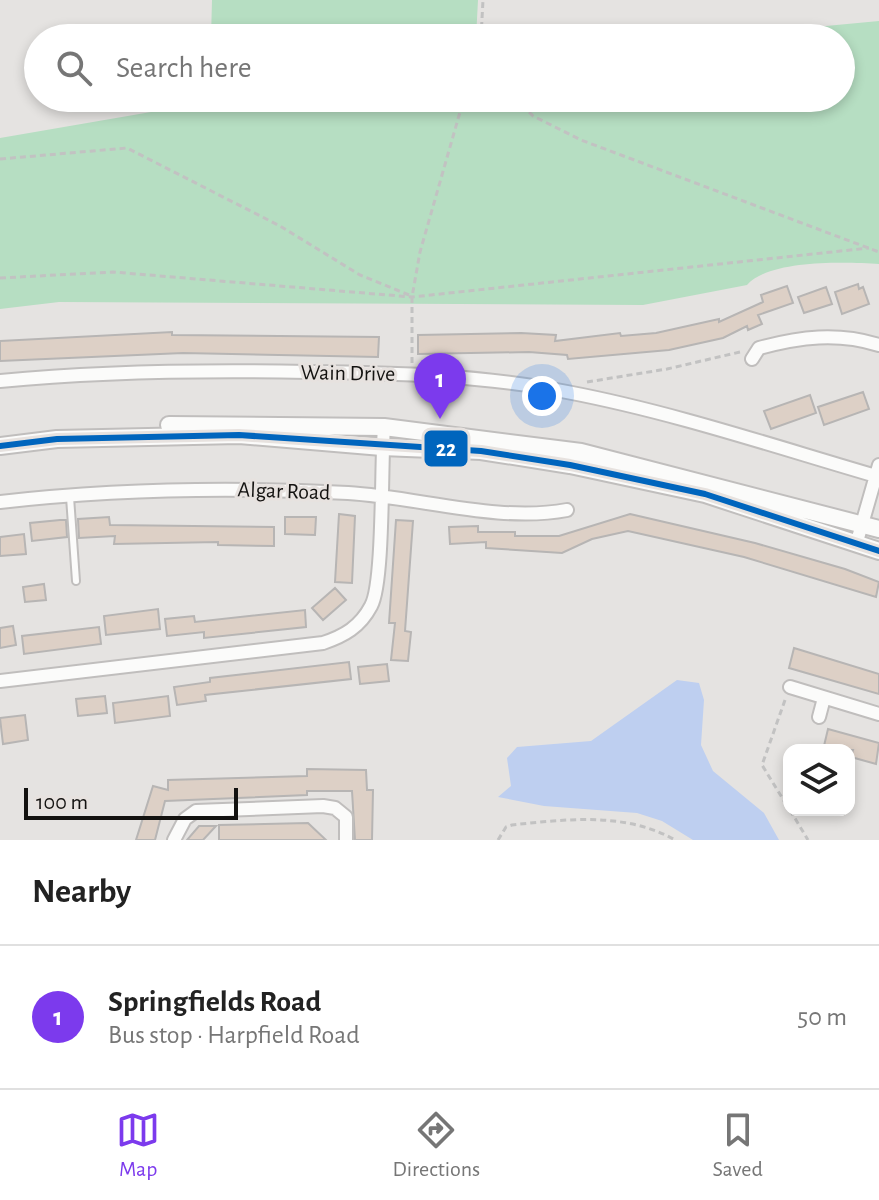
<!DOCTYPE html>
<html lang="en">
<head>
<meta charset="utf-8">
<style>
	:root { --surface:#fff; --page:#f2f2f2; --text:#222; --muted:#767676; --line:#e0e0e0; --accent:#7c3aed }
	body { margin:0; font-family:"Alegreya Sans",sans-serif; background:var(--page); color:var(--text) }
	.controls { position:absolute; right:24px; bottom:24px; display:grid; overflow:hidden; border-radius:16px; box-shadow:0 4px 12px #0003 }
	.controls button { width:72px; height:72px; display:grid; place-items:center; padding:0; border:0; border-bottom:2px solid var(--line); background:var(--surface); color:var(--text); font:40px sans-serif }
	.scale { position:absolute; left:24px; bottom:20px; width:214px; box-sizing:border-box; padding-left:8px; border:4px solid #131210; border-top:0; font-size:22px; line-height:28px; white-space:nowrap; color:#131210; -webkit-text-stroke:6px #e7e2df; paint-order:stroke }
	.you { position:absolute; left:542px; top:396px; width:28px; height:28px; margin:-20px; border:6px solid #fff; border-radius:50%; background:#1a73e8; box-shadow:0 0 0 12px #1a73e833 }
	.badge { display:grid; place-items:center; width:52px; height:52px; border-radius:50%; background:var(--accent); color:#fff; font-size:26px; font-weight:700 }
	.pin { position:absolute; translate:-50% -66px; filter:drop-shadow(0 2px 4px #0008) }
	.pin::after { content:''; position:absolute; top:42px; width:28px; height:24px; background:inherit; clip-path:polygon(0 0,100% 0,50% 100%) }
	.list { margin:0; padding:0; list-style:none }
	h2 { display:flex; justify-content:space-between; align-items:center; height:104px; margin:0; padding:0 32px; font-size:34px }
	h2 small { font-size:26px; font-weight:400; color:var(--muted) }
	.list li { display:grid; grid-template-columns:52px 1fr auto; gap:24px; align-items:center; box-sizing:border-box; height:144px; padding:0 32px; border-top:2px solid var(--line) }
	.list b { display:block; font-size:30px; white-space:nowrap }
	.list p { margin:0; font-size:26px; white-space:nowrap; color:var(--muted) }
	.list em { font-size:26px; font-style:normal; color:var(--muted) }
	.icon { flex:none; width:44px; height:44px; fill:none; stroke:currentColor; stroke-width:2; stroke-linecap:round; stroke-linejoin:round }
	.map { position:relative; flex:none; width:879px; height:840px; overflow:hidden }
	.search { position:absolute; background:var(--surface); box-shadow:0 4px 12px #0003; left:24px; right:24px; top:24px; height:88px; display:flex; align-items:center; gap:20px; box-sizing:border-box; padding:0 28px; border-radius:44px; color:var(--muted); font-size:30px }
	.sheet { height:248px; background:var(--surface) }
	nav { display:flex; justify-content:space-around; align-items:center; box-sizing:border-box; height:112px; border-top:2px solid var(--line); background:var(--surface); font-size:22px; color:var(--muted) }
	nav a { display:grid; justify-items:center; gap:4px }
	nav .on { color:var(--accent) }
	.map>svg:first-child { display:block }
	.green { fill:#b6dec2 }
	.water { fill:#becff0 }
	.building { fill:#ddd0c6; stroke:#b7b5b4; stroke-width:2 }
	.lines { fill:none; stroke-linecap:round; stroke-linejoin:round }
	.lane-casing { stroke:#c0bebd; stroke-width:10 }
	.street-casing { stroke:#c0bebd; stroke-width:16 }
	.secondary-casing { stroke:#c0bebd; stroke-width:20 }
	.path { stroke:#c2c2c2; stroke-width:3; stroke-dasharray:6 4; stroke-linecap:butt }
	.lane { stroke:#fbfbfa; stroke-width:6 }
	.street { stroke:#fbfbfa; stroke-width:12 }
	.secondary { stroke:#fbfbfa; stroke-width:16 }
	.bus-1-casing { stroke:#e7e2df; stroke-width:12 }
	.bus-1 { stroke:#0065bd; stroke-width:6 }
	.labels { text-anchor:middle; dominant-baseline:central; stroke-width:6; stroke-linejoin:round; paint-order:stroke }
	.street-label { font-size:22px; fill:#131210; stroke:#e7e2df }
	.line-badge { stroke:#e7e2df; stroke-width:3 }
	.badge-label { font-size:22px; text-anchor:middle; font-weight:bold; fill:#fff }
</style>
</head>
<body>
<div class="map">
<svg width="879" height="840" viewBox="0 0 879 840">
	<rect width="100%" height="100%" fill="#e5e3e1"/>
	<path class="green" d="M 212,0 L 478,0 L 476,38 L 211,38 Z
		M 879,21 L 879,264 C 846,262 770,259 747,285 L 643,305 L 59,302 L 0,309 L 0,138 L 209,102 L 210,98 L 841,98 L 841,38 L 698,38 Z"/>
	<path class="water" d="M 677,680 L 699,683 L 704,700 L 701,745 L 713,771 L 764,813 L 779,840 L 693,840 L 662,821 L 637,813 L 544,806 L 498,797 L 511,786 L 507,758 L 517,747 L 591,741 Z"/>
	<path class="building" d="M 858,284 L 859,289 L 863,287 L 869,304 L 842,314 L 835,292 Z
		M 787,286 L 793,303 L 758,315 L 762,324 L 748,330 L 747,326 L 723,338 L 669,350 L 568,359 L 567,355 L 529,352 L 418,354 L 418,335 L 521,333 L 556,335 L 555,341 L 620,333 L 621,336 L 656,333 L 719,319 L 719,322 L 763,302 L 761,295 Z
		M 826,287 L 832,304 L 804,313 L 798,297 Z
		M 172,332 L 172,335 L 379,337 L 378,357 L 183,353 L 0,361 L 0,341 Z
		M 863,392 L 869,409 L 824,425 L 818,407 Z
		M 810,395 L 816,413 L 771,429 L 764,411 Z
		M 339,514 L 355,516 L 352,583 L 335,582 Z
		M 630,514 L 755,543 L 845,569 L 879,582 L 876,597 L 744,557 L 628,531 L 592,539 L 562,553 L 486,548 L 486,542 L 450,544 L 449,527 L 478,526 L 478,532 L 515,532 L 515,536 L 559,536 Z
		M 109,517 L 110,525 L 274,527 L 274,546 L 218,545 L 218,542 L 114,544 L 115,536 L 79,538 L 78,519 Z
		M 285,517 L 316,517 L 315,535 L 285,534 Z
		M 60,520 L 66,520 L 67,537 L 32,541 L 30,523 Z
		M 396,520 L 413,521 L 405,631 L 411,632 L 408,661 L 391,660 L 395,623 L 389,623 Z
		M 24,534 L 26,554 L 0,556 L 0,537 Z
		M 44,584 L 46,600 L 25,602 L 23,587 Z
		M 335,588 L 346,600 L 323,620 L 312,608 Z
		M 158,609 L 160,629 L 106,635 L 104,616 Z
		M 305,610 L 306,627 L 204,638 L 204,632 L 167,636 L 165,619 L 194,616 L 195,622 Z
		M 13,626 L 16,645 L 0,648 L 0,628 Z
		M 99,627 L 101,644 L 24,654 L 22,636 Z
		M 794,648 L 879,674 L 879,694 L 789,668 Z
		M 349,662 L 351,679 L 205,695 L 206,701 L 177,705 L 174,687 L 210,682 L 210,678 Z
		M 387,664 L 389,681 L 360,684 L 358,667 Z
		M 105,696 L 107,713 L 78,716 L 76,699 Z
		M 168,696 L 170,716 L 115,723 L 113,703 Z
		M 25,715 L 28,740 L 3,744 L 0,718 Z
		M 828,729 L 879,743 L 876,764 L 851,757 L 853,750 L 823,750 Z
		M 307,769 L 366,770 L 367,790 L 373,790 L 372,840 L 355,840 L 352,791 L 307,791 L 307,795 L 165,801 L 155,840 L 136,840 L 153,786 L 168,790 L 168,780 L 307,776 Z
		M 308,823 L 326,840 L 219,840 L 219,825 Z
		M 199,826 L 216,826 L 203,840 L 187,840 Z"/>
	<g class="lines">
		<defs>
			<path id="lane" d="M 70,497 L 76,581"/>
			<path id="street" d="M 752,359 L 759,348 C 800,337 837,332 879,345
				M 0,381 C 103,371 205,370 308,372 C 394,373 482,375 567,392 C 672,412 773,446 876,476
				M 0,502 C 115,489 232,487 348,493 C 418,497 499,523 567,510
				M 856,545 L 879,465
				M 0,681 L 323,643 C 344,636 360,627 371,606 C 384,583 381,463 384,427
				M 790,687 L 879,714
				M 819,717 L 824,698
				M 174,840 L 185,819 L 196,811 L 323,806 L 335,808 L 346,817 L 346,840"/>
			<path id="secondary" d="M 169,425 L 384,427 L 581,452 L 879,529
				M 0,446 L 57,439 L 239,435 L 382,447 L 481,451 L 570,465 L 705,494 L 879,551"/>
		</defs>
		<use href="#lane" class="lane-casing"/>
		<use href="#street" class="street-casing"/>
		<use href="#secondary" class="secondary-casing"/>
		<path class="path" d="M 481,38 L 483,0
			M 515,98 L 533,116 L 581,140 L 879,252
			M 0,159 L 127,148 L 280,226 L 360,275 L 409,295
			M 0,278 L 113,272 L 412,297 L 869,248
			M 412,363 L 412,297 L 420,252 L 464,98
			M 587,382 L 667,369 L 740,352
			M 785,700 L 762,765 L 789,809
			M 790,810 L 808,840
			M 498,840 L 506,827 L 512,825 C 567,819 626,812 675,840"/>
		<use href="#lane" class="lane"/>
		<use href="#street" class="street"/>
		<use href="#secondary" class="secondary"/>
		<defs>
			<path id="bus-1" d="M 0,446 L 57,439 L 239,435 L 481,451 L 570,465 L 705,494 L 879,551"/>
		</defs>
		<use href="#bus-1" class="bus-1-casing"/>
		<use href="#bus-1" class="bus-1"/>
	</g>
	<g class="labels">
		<g class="street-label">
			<text transform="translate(348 373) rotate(1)">Wain Drive</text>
			<text transform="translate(284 491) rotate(2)">Algar Road</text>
		</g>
	</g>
	<rect class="line-badge" x="423" y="429" width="46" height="39" rx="8" fill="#0065bd"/>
	<g class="badge-label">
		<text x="446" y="456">22</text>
	</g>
</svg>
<div class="controls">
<button><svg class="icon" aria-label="layers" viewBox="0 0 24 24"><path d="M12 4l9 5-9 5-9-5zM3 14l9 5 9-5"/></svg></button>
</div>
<div class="scale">100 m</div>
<div class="you"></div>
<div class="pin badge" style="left:440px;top:419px">1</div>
<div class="search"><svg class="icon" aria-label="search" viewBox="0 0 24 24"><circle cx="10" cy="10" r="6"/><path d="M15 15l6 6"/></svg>Search here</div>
</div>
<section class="sheet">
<h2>Nearby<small></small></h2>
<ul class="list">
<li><span class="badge">1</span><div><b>Springfields Road</b><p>Bus stop · Harpfield Road</p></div><em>50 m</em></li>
</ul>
</section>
<nav>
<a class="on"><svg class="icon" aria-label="map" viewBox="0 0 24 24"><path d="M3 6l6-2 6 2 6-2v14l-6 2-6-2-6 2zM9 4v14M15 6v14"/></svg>Map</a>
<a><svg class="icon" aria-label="directions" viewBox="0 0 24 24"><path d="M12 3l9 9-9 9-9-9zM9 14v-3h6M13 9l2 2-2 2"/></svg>Directions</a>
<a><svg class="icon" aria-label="saved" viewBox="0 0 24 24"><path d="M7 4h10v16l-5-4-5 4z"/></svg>Saved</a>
</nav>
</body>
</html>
